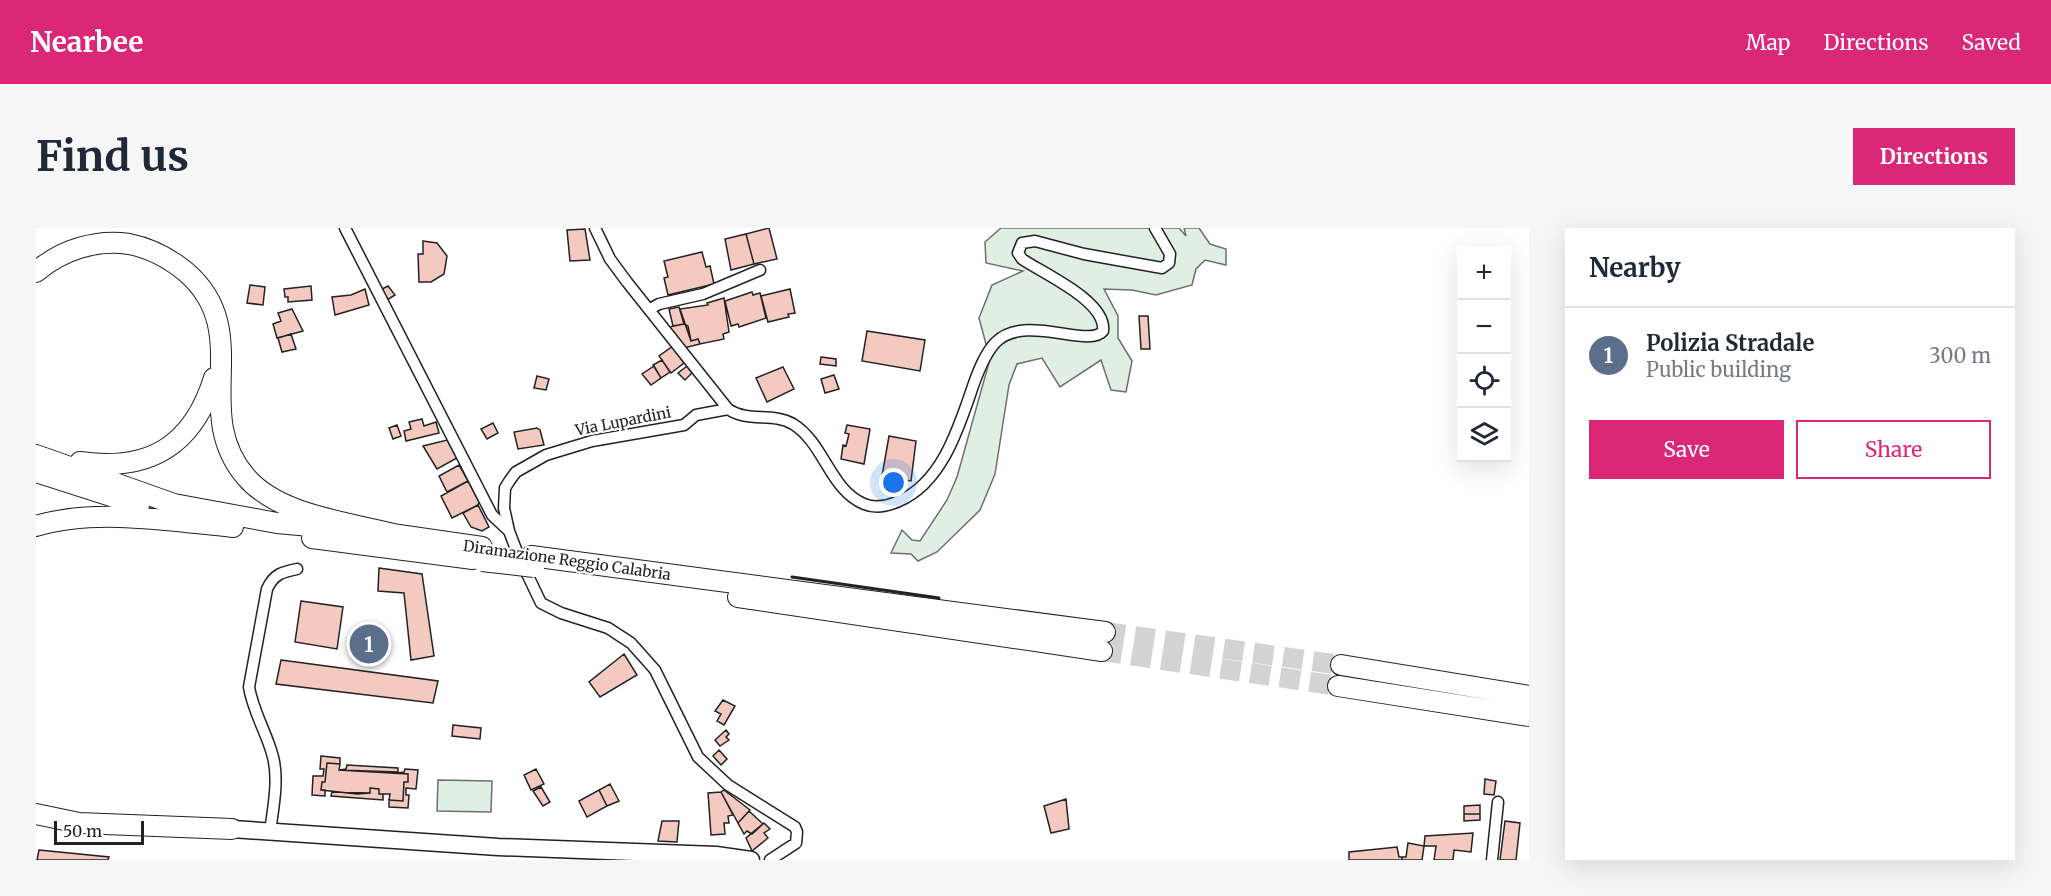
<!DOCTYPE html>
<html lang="en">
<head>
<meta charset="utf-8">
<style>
	:root { --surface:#fff; --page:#f6f6f7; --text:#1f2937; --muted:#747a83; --line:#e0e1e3; --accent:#db2777 }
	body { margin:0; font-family:Merriweather,serif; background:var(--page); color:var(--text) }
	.controls { position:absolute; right:18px; top:18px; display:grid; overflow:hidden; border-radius:0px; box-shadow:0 6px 24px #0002 }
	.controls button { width:54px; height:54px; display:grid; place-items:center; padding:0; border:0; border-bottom:2px solid var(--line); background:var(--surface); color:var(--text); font:30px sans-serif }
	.scale { position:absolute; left:18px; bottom:15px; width:90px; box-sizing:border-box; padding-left:6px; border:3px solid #222; border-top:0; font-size:16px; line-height:21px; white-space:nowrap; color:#222; -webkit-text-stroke:4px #fff; paint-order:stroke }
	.you { position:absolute; left:858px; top:255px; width:21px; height:21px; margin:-15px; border:4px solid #fff; border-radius:50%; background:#1a73e8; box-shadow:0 0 0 9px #1a73e833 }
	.badge { display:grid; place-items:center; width:39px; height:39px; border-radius:50%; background:var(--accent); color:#fff; font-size:20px; font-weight:700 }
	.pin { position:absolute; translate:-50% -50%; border:3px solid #fff; box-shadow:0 2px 6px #0006 }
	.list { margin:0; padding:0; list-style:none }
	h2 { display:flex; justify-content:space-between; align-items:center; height:78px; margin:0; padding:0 24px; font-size:26px }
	h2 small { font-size:20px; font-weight:400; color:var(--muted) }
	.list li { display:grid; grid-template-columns:39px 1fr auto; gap:18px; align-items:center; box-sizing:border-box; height:96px; padding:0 24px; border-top:2px solid var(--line) }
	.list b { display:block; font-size:22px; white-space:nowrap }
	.list p { margin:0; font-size:20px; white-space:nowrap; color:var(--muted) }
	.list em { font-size:20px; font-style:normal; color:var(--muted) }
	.actions { display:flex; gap:12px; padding:18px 24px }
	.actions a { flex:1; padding:14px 0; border:2px solid var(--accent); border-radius:0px; text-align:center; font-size:21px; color:var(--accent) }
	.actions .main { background:var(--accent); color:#fff }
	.icon { flex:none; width:33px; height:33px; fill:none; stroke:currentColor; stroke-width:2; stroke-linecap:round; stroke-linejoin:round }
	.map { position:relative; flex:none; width:1493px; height:632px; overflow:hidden; border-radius:0px }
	header { display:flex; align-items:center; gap:36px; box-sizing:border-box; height:84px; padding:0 30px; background:var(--accent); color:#fff }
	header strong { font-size:28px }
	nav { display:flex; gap:33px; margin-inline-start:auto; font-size:21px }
	.intro { display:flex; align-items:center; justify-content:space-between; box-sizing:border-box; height:144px; padding:0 36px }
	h1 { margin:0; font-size:42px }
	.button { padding:15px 27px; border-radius:0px; background:var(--accent); color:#fff; font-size:21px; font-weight:700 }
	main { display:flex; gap:36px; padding:0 36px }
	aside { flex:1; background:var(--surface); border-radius:0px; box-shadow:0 6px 24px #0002 }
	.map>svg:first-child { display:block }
	.green { fill:#e0efe3; stroke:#6f6f6f; stroke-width:1.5 }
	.building { fill:#f3c9c0; stroke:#222; stroke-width:1.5 }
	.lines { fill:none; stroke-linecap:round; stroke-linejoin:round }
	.highway-tunnel { stroke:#d3d3d3; stroke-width:20; stroke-dasharray:20 10; stroke-linecap:butt }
	.street-casing { stroke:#222; stroke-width:13 }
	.primary-casing { stroke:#222; stroke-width:19 }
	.highway-casing { stroke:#222; stroke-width:22 }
	.street { stroke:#fff; stroke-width:10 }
	.primary { stroke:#fff; stroke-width:16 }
	.highway { stroke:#fff; stroke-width:20 }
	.highway-bridge-casing { stroke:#222; stroke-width:22; stroke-linecap:butt }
	.highway-bridge { stroke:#fff; stroke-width:20 }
	.wall { stroke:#222; stroke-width:3 }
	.labels { text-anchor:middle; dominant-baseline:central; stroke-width:4.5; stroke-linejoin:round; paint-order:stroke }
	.street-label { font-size:15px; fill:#222; stroke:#fff }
</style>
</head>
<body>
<header>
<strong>Nearbee</strong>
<nav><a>Map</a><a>Directions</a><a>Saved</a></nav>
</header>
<div class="intro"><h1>Find us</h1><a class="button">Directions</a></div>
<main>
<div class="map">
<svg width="1493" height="632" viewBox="0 0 1493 632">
	<rect width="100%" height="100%" fill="#fff"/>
	<path class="green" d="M 965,0 L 1143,0 L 1150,8 L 1148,0 L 1163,0 L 1174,16 L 1190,21 L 1190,37 L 1169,32 L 1160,41 L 1156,57 L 1120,67 L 1096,62 L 1068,61 L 1082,88 L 1082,110 L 1096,133 L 1090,164 L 1075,162 L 1065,132 L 1024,159 L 1006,130 L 981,136 L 973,157 L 959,246 L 944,282 L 901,324 L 882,333 L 875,326 L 855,325 L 866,302 L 876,312 L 884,313 L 911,272 L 921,249 L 954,131 L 943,90 L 956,57 L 987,43 L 950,35 L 949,14 Z
		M 402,552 L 456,553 L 455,584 L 401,583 Z"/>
	<path class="building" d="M 733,0 L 741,31 L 718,36 L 710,6 Z
		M 549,1 L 554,32 L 534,33 L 531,2 Z
		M 710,6 L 718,36 L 695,42 L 689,11 Z
		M 387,13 L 401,15 L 411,28 L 408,46 L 395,54 L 383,54 L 382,26 L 387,26 Z
		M 666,24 L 670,39 L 674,38 L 678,56 L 632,67 L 628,50 L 632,49 L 628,33 Z
		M 214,57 L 229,59 L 227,77 L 211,75 Z
		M 275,58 L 276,72 L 252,74 L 252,69 L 249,69 L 248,61 Z
		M 352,58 L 359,67 L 351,72 L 344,62 Z
		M 329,61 L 333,77 L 299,87 L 296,69 L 315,67 Z
		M 754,61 L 759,85 L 752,86 L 753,89 L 732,94 L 725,68 Z
		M 716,64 L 717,67 L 724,65 L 730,90 L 703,99 L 702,96 L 695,98 L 689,73 Z
		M 688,70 L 693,104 L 687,106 L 688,111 L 664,116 L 662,111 L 655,113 L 644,81 L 672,77 L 671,75 Z
		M 643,79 L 648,96 L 637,98 L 633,81 Z
		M 256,81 L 267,103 L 241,110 L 237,96 L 245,93 L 242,85 Z
		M 1103,88 L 1112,88 L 1114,121 L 1105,121 Z
		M 648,96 L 652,98 L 655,113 L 662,111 L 664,116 L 648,120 L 633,99 Z
		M 831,103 L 889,112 L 884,143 L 826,133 Z
		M 255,106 L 260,121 L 246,124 L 242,110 Z
		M 637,118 L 648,135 L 635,145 L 623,128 Z
		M 785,129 L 800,131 L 800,138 L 784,136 Z
		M 626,132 L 634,144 L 625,150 L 617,137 Z
		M 618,138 L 625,150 L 615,157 L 606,146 Z
		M 651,138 L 656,145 L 649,152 L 642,145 Z
		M 747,139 L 758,161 L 731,174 L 720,150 Z
		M 798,147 L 803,161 L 789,165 L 785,151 Z
		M 501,148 L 513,151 L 510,162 L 498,160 Z
		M 386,191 L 388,198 L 400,194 L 403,205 L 370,213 L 368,203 L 375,201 L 373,194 Z
		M 457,195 L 462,205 L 451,211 L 445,201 Z
		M 361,197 L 365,208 L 357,211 L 353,200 Z
		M 811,197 L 834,201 L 828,236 L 805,231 L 807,217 L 810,218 L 813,206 L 809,205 Z
		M 501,200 L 504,202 L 508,217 L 482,221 L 478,204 Z
		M 853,208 L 880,213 L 875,253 L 846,248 Z
		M 411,212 L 421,230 L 401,241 L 387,218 Z
		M 423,237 L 432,253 L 411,264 L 403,248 Z
		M 432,253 L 443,274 L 442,277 L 416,290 L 405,268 Z
		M 442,277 L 453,299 L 446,303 L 435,299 L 427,285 Z
		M 343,340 L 386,346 L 398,428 L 375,432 L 368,365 L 342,363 Z
		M 265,373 L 307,379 L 301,421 L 259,414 Z
		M 588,426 L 601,447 L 564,469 L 553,454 Z
		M 245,432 L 402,453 L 397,475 L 240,456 Z
		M 687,472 L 699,478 L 688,497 L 681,493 L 685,486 L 679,483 Z
		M 417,497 L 445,500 L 444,511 L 416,508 Z
		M 690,502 L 693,506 L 690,509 L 693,512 L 684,518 L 679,512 Z
		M 683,522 L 691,531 L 685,537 L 677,528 Z
		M 285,528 L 304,530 L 304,536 L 291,535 L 289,554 L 286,554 L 285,562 L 289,562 L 289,568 L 276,567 L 277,548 L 287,548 L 288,541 L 284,541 Z
		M 291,535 L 304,536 L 303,542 L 372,546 L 372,554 L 368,554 L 367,573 L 353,572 L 354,566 L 343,566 L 343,561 L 334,560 L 334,565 L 321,566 L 285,562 L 286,554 L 289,554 Z
		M 311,537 L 362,540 L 362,544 L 303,542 L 310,541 Z
		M 369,541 L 382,542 L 380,561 L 370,560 L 370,567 L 373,567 L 372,580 L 353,579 L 353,572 L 367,573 L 368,554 L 372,554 L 372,546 L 361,545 L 368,544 Z
		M 500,541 L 508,556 L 495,562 L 488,547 Z
		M 1449,551 L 1460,553 L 1458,567 L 1448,566 Z
		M 574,556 L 583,573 L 571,578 L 563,562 Z
		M 505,559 L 514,574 L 507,578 L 497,563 Z
		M 334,560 L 343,561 L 343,566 L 347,566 L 347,572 L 295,568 L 296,564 L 334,565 Z
		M 563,562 L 571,578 L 551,589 L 543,573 Z
		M 688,562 L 714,582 L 702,595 L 685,564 Z
		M 685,564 L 697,587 L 692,588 L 693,595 L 688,595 L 689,606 L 675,607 L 672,565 Z
		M 1030,571 L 1033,601 L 1015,605 L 1008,578 Z
		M 1444,577 L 1444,586 L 1428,586 L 1428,578 Z
		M 713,583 L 727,596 L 716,606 L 711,603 L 708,606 L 702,595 Z
		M 1428,586 L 1444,586 L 1444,592 L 1428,593 Z
		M 626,593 L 643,593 L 641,614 L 622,613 Z
		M 1469,593 L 1484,595 L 1480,632 L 1464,632 Z
		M 728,595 L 734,601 L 728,605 L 732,610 L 716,623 L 710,610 Z
		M 1437,605 L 1435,624 L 1418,622 L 1417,632 L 1398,632 L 1400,618 L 1388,618 L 1389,608 Z
		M 1372,615 L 1388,618 L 1386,632 L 1366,632 L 1366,629 L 1370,629 Z
		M 1361,619 L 1363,629 L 1366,629 L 1366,632 L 1313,632 L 1313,624 Z
		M 3,622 L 73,629 L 72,632 L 1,632 Z"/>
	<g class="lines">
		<path class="highway-tunnel" d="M 1069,404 L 1305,437
			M 1066,423 L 1302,458"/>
		<defs>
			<path id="street" d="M 309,0 L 456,287 L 473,303
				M 559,0 L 574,31 L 591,54 L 692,181
				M 614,81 L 623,76 L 667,66 L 724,42
				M 234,604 C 237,580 243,553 237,529 C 231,505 217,484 213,459 L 231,361 C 238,346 246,344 261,341
				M 734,632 L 760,615 L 761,604 L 759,599 L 692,557 L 662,529 L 619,442 L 595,415 L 572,400 L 525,385 L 505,375 L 483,329 L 473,303 L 468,280 L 469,260 L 474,252 L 480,244 L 510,227 L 556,213 L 648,197 L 660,187 L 692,181 C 712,195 736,184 757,196 C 788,215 794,262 828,276 C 840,281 852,278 863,273 C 906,255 923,199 937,158 C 942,144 949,125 960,114 C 989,85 1053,121 1067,103 C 1071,73 1006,45 986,31 L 982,25 L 986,15 L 999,13 L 1048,26 L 1126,40 L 1133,35 L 1134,26 L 1119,0
				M 1456,632 L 1462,574"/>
			<path id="primary" d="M 196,601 L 462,619 L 680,627 L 715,632"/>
			<path id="highway" d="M 0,44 C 25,22 60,11 93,16 C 114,20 133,30 150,44 C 220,104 153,183 210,249 C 243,288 313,294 361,307
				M 0,227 L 138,276 L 241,295 L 296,300
				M 44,234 C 113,244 157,218 178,150
				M 0,244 L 103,277
				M 0,298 C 59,280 136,293 197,299
				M 349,305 L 446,319
				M 276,310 L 437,331
				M 495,328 L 1069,404
				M 702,369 L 1066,423
				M 1305,437 L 1493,468
				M 1302,458 L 1493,488
				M 0,586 L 43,595 L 196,601"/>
		</defs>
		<use href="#street" class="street-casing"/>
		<use href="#primary" class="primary-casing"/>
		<use href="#highway" class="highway-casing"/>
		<use href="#street" class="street"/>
		<use href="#primary" class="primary"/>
		<use href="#highway" class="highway"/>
		<defs>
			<path id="highway-bridge" d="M 446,333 L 498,339"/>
		</defs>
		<use href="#highway-bridge" class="highway-bridge-casing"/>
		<use href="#highway-bridge" class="highway-bridge"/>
		<path class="wall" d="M 756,349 L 903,370"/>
	</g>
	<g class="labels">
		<g class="street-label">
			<text transform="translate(587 193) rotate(-11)">Via Lupardini</text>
			<text transform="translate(531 332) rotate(8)">Diramazione Reggio Calabria</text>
		</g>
	</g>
</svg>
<div class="controls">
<button>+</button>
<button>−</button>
<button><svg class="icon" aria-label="locate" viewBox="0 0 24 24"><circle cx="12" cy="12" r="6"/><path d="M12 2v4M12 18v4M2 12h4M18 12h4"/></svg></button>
<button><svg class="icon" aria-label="layers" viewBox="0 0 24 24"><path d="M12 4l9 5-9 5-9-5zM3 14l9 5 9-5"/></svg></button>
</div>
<div class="scale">50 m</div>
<div class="you"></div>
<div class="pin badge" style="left:333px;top:416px;background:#5c6f8a">1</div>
</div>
<aside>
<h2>Nearby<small></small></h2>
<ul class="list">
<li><span class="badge" style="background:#5c6f8a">1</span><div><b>Polizia Stradale</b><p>Public building</p></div><em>300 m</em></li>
</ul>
<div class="actions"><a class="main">Save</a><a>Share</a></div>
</aside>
</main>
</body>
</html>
